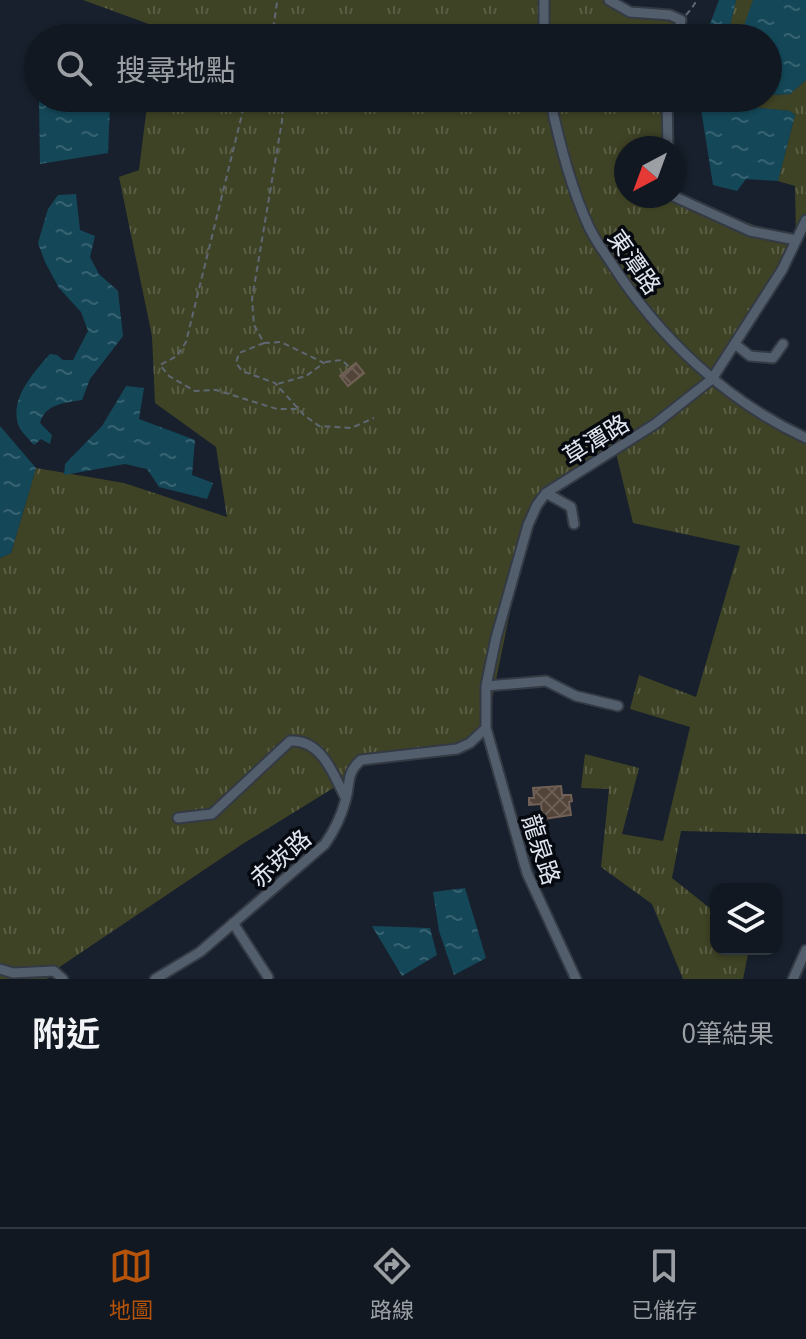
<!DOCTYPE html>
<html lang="zh-TW">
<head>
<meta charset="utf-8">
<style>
	:root { --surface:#111821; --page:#1e252e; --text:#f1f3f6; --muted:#9ca0a5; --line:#30373f; --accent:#b45309 }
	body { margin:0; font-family:Georgia,"Noto Sans TC",serif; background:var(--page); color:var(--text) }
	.controls { position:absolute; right:24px; bottom:24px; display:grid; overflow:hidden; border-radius:16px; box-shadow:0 2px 6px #0004 }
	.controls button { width:72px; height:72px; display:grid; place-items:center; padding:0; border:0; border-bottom:2px solid var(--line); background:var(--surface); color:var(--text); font:40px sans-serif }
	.compass { position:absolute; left:614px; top:136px; width:72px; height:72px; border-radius:50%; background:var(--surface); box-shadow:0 2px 6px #0004; rotate:221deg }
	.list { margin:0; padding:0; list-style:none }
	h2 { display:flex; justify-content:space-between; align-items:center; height:104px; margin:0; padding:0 32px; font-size:34px }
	h2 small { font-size:26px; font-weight:400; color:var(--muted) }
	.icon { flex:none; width:44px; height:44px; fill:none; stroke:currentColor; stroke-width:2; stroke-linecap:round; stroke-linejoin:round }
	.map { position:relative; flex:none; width:806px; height:979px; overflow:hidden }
	.search { position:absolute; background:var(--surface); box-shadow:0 2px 6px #0004; left:24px; right:24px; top:24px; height:88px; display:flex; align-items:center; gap:20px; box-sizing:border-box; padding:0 28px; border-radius:44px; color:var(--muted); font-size:30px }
	.sheet { height:248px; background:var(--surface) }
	nav { display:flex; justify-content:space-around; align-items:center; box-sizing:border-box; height:112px; border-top:2px solid var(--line); background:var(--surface); font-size:22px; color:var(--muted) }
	nav a { display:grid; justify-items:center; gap:4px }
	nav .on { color:var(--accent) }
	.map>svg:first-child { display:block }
	.grass { fill:url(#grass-tufts) }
	.water { fill:url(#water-ripples) }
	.building { fill:url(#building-cross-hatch); stroke:#716055; stroke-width:2 }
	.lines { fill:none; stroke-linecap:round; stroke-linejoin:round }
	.minor-casing { stroke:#343a44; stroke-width:13 }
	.path { stroke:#5f6772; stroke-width:2; stroke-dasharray:6 4; stroke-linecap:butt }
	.minor { stroke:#535e6d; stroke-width:9 }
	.labels { text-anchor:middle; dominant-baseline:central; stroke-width:7; stroke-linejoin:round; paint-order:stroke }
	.street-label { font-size:24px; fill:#e0e6ef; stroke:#06090f }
</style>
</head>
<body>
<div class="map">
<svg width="806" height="979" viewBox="0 0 806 979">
	<defs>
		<pattern id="grass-tufts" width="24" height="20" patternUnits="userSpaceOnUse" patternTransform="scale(2)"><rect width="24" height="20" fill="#3f4325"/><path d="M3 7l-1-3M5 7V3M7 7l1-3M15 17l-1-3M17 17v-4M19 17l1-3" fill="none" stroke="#5a5e45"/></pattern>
		<pattern id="water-ripples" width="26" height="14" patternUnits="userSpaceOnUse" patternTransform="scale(2)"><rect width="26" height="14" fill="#144859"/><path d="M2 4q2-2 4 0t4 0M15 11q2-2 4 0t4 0" fill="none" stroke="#366271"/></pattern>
		<pattern id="building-cross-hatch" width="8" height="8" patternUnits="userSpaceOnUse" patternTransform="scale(2)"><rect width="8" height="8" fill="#534439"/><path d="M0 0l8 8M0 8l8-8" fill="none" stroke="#6b5f56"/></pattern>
	</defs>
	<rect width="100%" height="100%" fill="#17202c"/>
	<path class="grass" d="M 83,0 L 608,0 L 630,12 L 681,20 L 678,38 L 156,38 L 157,27 Z
		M 736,0 L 753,0 L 741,38 L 727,38 Z
		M 806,80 L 806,220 L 796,240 L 712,379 L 806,437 L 806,834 L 681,831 L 672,878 L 716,913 L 716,949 L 749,949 L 743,979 L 683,979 L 652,904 L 601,867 L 609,789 L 581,788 L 585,754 L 639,768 L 622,834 L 663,841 L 690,727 L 630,709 L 639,675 L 696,697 L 740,546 L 633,523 L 615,449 L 546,493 L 528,525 L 486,728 L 470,743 L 374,758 L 354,766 L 348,779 L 241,845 L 55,970 L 47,979 L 0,979 L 0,558 L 11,553 L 36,468 L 124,483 L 227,517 L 216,447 L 155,403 L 152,336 L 119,177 L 139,170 L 148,98 L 667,98 L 667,148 L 626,148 L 626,196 L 673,196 L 796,240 L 795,186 L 778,181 L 795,115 L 790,111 L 705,103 L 701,109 L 703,98 L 768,98 L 768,95 L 790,94 Z"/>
	<path class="water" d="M 719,0 L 736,0 L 727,38 L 708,38 L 710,24 Z
		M 753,0 L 806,0 L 806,80 L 790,94 L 768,95 L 768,38 L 740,37 Z
		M 39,98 L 74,98 L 110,105 L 108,153 L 40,164 Z
		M 705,103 L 790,111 L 795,115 L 778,181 L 746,179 L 737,191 L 713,185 L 701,109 Z
		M 76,194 L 80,230 L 95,236 L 90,257 L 99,274 L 118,291 L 123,336 L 90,379 L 82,400 C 64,403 45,404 40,423 L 52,435 L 50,444 L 41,439 L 34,445 C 29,439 20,431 18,424 C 10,398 34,372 50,354 L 57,355 L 63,360 L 73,360 L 88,331 L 81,312 L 59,288 L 45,262 L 38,243 L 48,209 L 58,195 Z
		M 126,386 L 144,388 L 139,419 L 195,440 L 192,475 L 213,483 L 207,499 L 159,487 L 147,469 L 125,464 L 64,475 L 65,464 L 102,426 Z
		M 0,426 L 36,468 L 11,553 L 0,558 Z
		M 465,888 L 486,958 L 454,975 L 439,931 L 433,892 Z
		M 372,926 L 430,928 L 437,955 L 402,976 Z"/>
	<path class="building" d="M 356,363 L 364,373 L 348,386 L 340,376 Z
		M 561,786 L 562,795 L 571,795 L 572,801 L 569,802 L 571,815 L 543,819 L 541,804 L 529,805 L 529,798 L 534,798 L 533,788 Z"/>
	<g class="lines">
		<defs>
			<path id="minor" d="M 544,0 L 544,38
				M 609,0 L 630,12 L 670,15 L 681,20 L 677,38
				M 550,98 C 559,142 570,186 589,227 C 595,240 604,252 612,264 C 659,337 726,401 806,438
				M 667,98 L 668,148
				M 673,196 L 750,231 L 796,240
				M 735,344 L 750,356 L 773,358 L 783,344
				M 546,493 L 571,507 L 574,524
				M 486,686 L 546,681 L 576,696 L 618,706
				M 178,818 L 212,814 L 290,741 C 321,739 333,773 345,797
				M 233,923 L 268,977
				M 0,969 L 13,973 L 54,971 L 63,979
				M 155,979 L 200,952 L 325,844 C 334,831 341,817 345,802 C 351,784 345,774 361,760 L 457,749 L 470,743 L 486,728
				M 576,979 L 527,873 L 486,728 L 486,686 L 496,638 L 528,525 L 537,505 L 546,493 L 655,424 L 712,379 L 782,270 L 806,220
				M 793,979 L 806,950"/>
		</defs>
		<use href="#minor" class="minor-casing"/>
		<path class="path" d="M 686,15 L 692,8 L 697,0
			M 265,38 L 273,31
			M 275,38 L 273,31 L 277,2 L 275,0
			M 246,98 L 186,342 L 177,356 L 160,365 L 169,376 L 195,391 L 216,390 L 277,409 L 297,409
			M 283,98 L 282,121 L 252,299 L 254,325 L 264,343 L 239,353 L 236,363 L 242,371 L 275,383 L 304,415 L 319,426 L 351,428 L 374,418
			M 264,343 L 281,342 L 324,363 L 306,376 L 277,384
			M 325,362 L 342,360 L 350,368"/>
		<use href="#minor" class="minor"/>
	</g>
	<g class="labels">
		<g class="street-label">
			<text transform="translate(636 261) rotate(55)">東潭路</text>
			<text transform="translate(595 438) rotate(-32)">草潭路</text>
			<text transform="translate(543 849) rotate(72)">龍泉路</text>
			<text transform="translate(279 857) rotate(-42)">赤崁路</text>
		</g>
	</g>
</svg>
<div class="controls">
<button><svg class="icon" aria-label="layers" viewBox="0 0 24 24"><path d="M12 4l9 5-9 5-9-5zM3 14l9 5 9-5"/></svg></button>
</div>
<svg class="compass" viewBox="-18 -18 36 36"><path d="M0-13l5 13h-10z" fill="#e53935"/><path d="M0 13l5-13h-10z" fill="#9ca0a5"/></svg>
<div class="search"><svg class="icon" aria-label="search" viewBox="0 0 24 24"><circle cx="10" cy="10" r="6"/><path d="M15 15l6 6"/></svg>搜尋地點</div>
</div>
<section class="sheet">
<h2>附近<small>0筆結果</small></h2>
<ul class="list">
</ul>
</section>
<nav>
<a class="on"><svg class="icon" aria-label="map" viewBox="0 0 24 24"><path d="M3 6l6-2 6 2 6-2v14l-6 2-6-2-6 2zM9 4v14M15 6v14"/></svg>地圖</a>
<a><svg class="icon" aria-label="directions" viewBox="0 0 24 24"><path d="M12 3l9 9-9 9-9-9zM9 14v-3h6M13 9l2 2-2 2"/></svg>路線</a>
<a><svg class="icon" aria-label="saved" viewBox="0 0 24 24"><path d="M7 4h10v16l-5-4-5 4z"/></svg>已儲存</a>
</nav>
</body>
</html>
